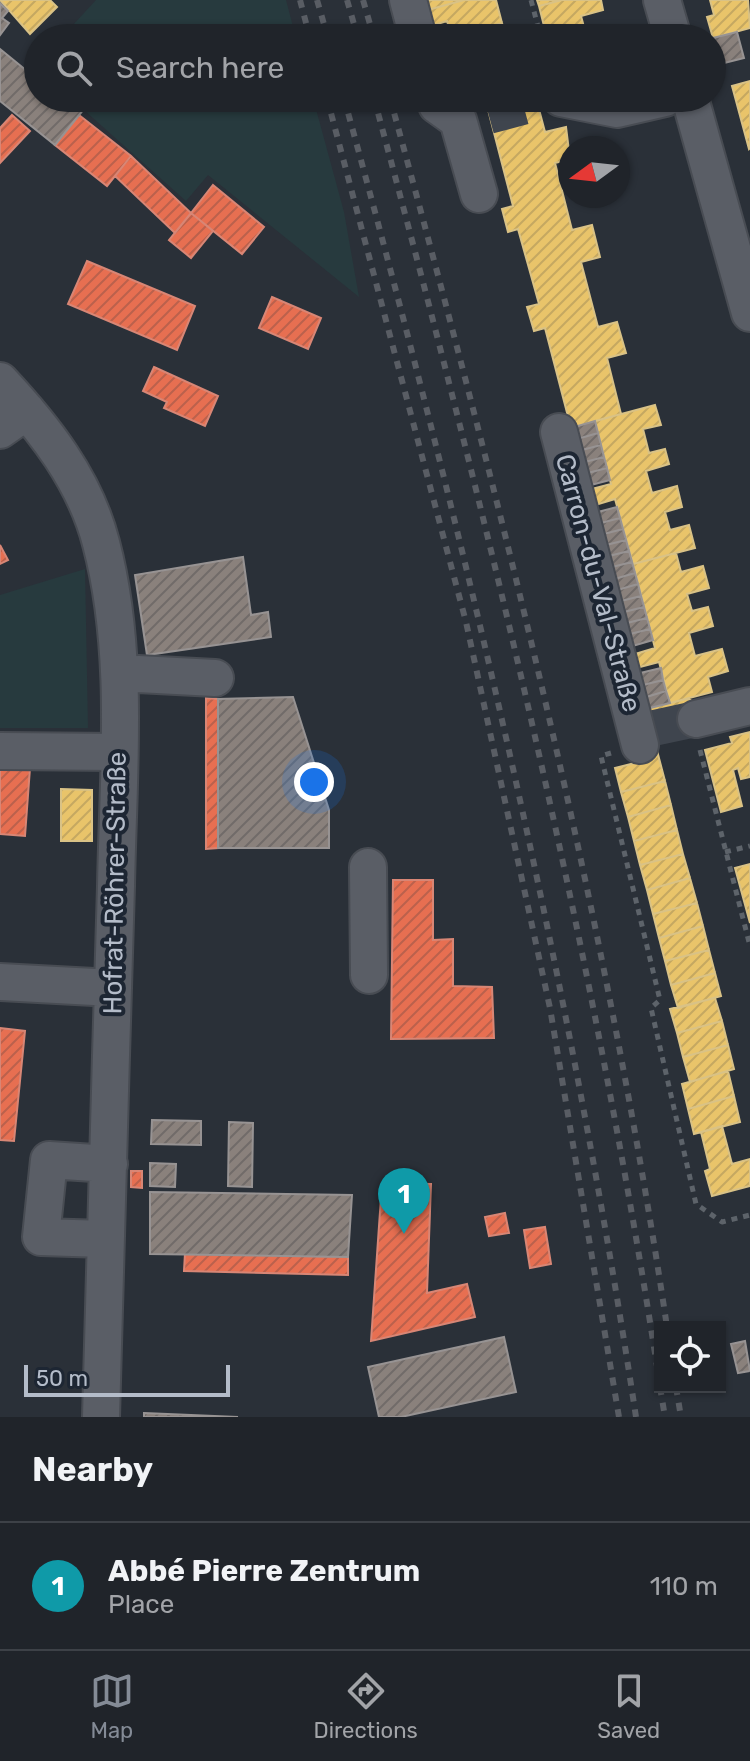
<!DOCTYPE html>
<html lang="en">
<head>
<meta charset="utf-8">
<style>
	:root { --surface:#20242a; --page:#2d3036; --text:#f1f3f6; --muted:#a2a4a8; --line:#3d4147; --accent:#848b96 }
	body { margin:0; font-family:Rubik,sans-serif; background:var(--page); color:var(--text) }
	.controls { position:absolute; right:24px; bottom:24px; display:grid; overflow:hidden; border-radius:0px; box-shadow:0 2px 6px #0004 }
	.controls button { width:72px; height:72px; display:grid; place-items:center; padding:0; border:0; border-bottom:2px solid var(--line); background:var(--surface); color:var(--text); font:40px sans-serif }
	.compass { position:absolute; left:558px; top:136px; width:72px; height:72px; border-radius:50%; background:var(--surface); box-shadow:0 2px 6px #0004; rotate:255deg }
	.scale { position:absolute; left:24px; bottom:20px; width:206px; box-sizing:border-box; padding-left:8px; border:4px solid #b4bcc9; border-top:0; font-size:22px; line-height:28px; white-space:nowrap; color:#b4bcc9; -webkit-text-stroke:6px #1d2633; paint-order:stroke }
	.you { position:absolute; left:314px; top:782px; width:28px; height:28px; margin:-20px; border:6px solid #fff; border-radius:50%; background:#1a73e8; box-shadow:0 0 0 12px #1a73e833 }
	.badge { display:grid; place-items:center; width:52px; height:52px; border-radius:50%; background:var(--accent); color:#fff; font-size:26px; font-weight:700 }
	.pin { position:absolute; translate:-50% -66px; filter:drop-shadow(0 2px 4px #0008) }
	.pin::after { content:''; position:absolute; top:42px; width:28px; height:24px; background:inherit; clip-path:polygon(0 0,100% 0,50% 100%) }
	.list { margin:0; padding:0; list-style:none }
	h2 { display:flex; justify-content:space-between; align-items:center; height:104px; margin:0; padding:0 32px; font-size:34px }
	h2 small { font-size:26px; font-weight:400; color:var(--muted) }
	.list li { display:grid; grid-template-columns:52px 1fr auto; gap:24px; align-items:center; box-sizing:border-box; height:128px; padding:0 32px; border-top:2px solid var(--line) }
	.list b { display:block; font-size:30px; white-space:nowrap }
	.list p { margin:0; font-size:26px; white-space:nowrap; color:var(--muted) }
	.list em { font-size:26px; font-style:normal; color:var(--muted) }
	.icon { flex:none; width:44px; height:44px; fill:none; stroke:currentColor; stroke-width:2; stroke-linecap:round; stroke-linejoin:round }
	.map { position:relative; flex:none; width:750px; height:1417px; overflow:hidden }
	.search { position:absolute; background:var(--surface); box-shadow:0 2px 6px #0004; left:24px; right:24px; top:24px; height:88px; display:flex; align-items:center; gap:20px; box-sizing:border-box; padding:0 28px; border-radius:44px; color:var(--muted); font-size:30px }
	.sheet { height:232px; background:var(--surface) }
	nav { display:flex; justify-content:space-around; align-items:center; box-sizing:border-box; height:112px; border-top:2px solid var(--line); background:var(--surface); font-size:22px; color:var(--muted) }
	nav a { display:grid; justify-items:center; gap:4px }
	nav .on { color:var(--accent) }
	.map>svg:first-child { display:block }
	.grass { fill:#273a3e }
	.homes { fill:url(#homes-hatch); stroke:#d9c286; stroke-width:2 }
	.shops { fill:url(#shops-hatch); stroke:#d88675; stroke-width:2 }
	.industry { fill:url(#industry-hatch); stroke:#979393; stroke-width:2 }
	.lines { fill:none; stroke-linecap:round; stroke-linejoin:round }
	.minor-tunnel { stroke:#3f454e; stroke-width:36; stroke-dasharray:36 18; stroke-linecap:butt }
	.minor-casing { stroke:#484c53; stroke-width:40 }
	.path { stroke:#5d636a; stroke-width:5; stroke-dasharray:6 6; stroke-linecap:butt }
	.minor { stroke:#5a5e66; stroke-width:36 }
	.rail { stroke:#595d64; stroke-width:6; stroke-dasharray:8 8; stroke-linecap:butt }
	.labels { text-anchor:middle; dominant-baseline:central; stroke-width:8; stroke-linejoin:round; paint-order:stroke }
	.street-label { font-size:26px; fill:#b4bcc9; stroke:#1d2633 }
</style>
</head>
<body>
<div class="map">
<svg width="750" height="1417" viewBox="0 0 750 1417">
	<defs>
		<pattern id="homes-hatch" width="6" height="6" patternUnits="userSpaceOnUse" patternTransform="scale(2)"><rect width="6" height="6" fill="#e9c46a"/><path d="M-1 1l2-2M0 6l6-6M5 7l2-2" fill="none" stroke="#c5a861"/></pattern>
		<pattern id="shops-hatch" width="6" height="6" patternUnits="userSpaceOnUse" patternTransform="scale(2)"><rect width="6" height="6" fill="#e76f51"/><path d="M-1 1l2-2M0 6l6-6M5 7l2-2" fill="none" stroke="#bb614c"/></pattern>
		<pattern id="industry-hatch" width="6" height="6" patternUnits="userSpaceOnUse" patternTransform="scale(2)"><rect width="6" height="6" fill="#8a817c"/><path d="M-1 1l2-2M0 6l6-6M5 7l2-2" fill="none" stroke="#716b69"/></pattern>
	</defs>
	<rect width="100%" height="100%" fill="#2a3038"/>
	<path class="grass" d="M 96,0 L 286,0 L 296,38 L 61,38 Z
		M 94,98 L 313,98 L 344,212 L 359,297 L 208,175 L 186,201 L 84,110 Z
		M 85,569 L 88,728 L 0,728 L 0,595 Z"/>
	<path class="homes" d="M 0,0 L 50,0 L 57,7 L 30,34 Z
		M 421,0 L 464,0 L 424,11 Z
		M 464,0 L 496,0 L 502,23 L 452,37 L 447,21 L 428,27 L 424,11 Z
		M 537,0 L 562,0 L 539,6 Z
		M 562,0 L 601,0 L 603,10 L 581,16 L 587,38 L 547,38 L 539,6 Z
		M 710,0 L 748,0 L 750,28 L 713,38 L 707,17 L 714,15 Z
		M 502,23 L 506,38 L 452,38 L 452,37 Z
		M 750,81 L 750,148 L 749,149 L 732,86 Z
		M 485,98 L 536,98 L 545,132 L 566,127 L 570,159 L 555,163 L 572,230 L 592,225 L 600,257 L 581,262 L 598,327 L 617,322 L 626,353 L 607,358 L 621,414 L 571,428 L 545,328 L 534,331 L 527,307 L 539,304 L 518,229 L 508,232 L 502,209 L 513,206 Z
		M 655,405 L 661,425 L 643,429 L 649,453 L 665,449 L 669,464 L 646,471 L 652,493 L 677,486 L 682,507 L 665,512 L 670,530 L 689,525 L 695,548 L 633,564 L 615,499 L 592,506 L 588,490 L 611,484 L 595,421 Z
		M 676,553 L 681,572 L 703,566 L 709,588 L 687,594 L 692,611 L 708,607 L 713,626 L 689,633 L 695,656 L 722,649 L 728,671 L 708,677 L 712,692 L 670,703 L 659,662 L 636,668 L 632,655 L 655,648 L 633,564 Z
		M 690,698 L 699,733 L 658,743 L 650,708 Z
		M 750,732 L 750,777 L 741,779 L 738,768 L 733,770 L 742,806 L 721,812 L 705,750 L 732,743 L 730,737 Z
		M 655,743 L 665,781 L 621,792 L 615,768 L 635,763 L 631,749 Z
		M 665,781 L 671,805 L 628,817 L 621,792 Z
		M 61,789 L 92,790 L 92,841 L 61,841 Z
		M 671,805 L 677,830 L 634,841 L 628,817 Z
		M 677,830 L 683,854 L 640,865 L 634,841 Z
		M 683,854 L 690,878 L 647,890 L 640,865 Z
		M 750,864 L 750,923 L 735,868 Z
		M 690,878 L 697,903 L 653,914 L 647,890 Z
		M 697,903 L 703,926 L 659,938 L 653,914 Z
		M 703,926 L 709,950 L 665,961 L 659,938 Z
		M 709,950 L 715,973 L 671,985 L 665,961 Z
		M 715,973 L 721,996 L 678,1008 L 671,985 Z
		M 715,998 L 722,1021 L 677,1033 L 670,1009 Z
		M 722,1021 L 728,1045 L 683,1057 L 677,1033 Z
		M 728,1045 L 734,1069 L 690,1082 L 683,1057 Z
		M 728,1071 L 734,1096 L 688,1109 L 682,1084 Z
		M 734,1096 L 740,1122 L 694,1134 L 688,1109 Z
		M 722,1126 L 732,1164 L 750,1159 L 750,1186 L 712,1196 L 705,1171 L 710,1169 L 701,1132 Z"/>
	<path class="shops" d="M 12,115 L 30,131 L 0,163 L 0,128 Z
		M 79,115 L 131,156 L 107,186 L 55,145 Z
		M 131,156 L 191,213 L 175,233 L 115,176 Z
		M 213,185 L 264,227 L 242,254 L 191,213 Z
		M 191,213 L 213,231 L 191,258 L 169,240 Z
		M 87,261 L 195,306 L 177,350 L 68,304 Z
		M 272,297 L 321,318 L 308,349 L 259,328 Z
		M 154,367 L 218,396 L 205,426 L 164,408 L 167,402 L 143,391 Z
		M 0,545 L 8,560 L 0,564 Z
		M 206,698 L 218,699 L 218,848 L 206,849 Z
		M 0,766 L 30,768 L 25,836 L 0,834 Z
		M 393,880 L 433,880 L 433,940 L 453,939 L 453,986 L 492,987 L 494,1038 L 391,1039 Z
		M 0,1028 L 25,1031 L 14,1141 L 0,1140 Z
		M 131,1171 L 142,1171 L 142,1188 L 131,1187 Z
		M 382,1183 L 431,1184 L 427,1293 L 467,1284 L 475,1317 L 371,1341 Z
		M 505,1213 L 509,1233 L 489,1236 L 485,1217 Z
		M 545,1227 L 551,1264 L 530,1268 L 524,1230 Z
		M 185,1253 L 348,1257 L 348,1275 L 184,1271 Z"/>
	<path class="industry" d="M 0,3 L 8,11 L 2,18 L 9,23 L 0,35 Z
		M 737,32 L 744,58 L 720,64 L 713,38 Z
		M 0,49 L 38,80 L 38,98 L 92,99 L 55,145 L 0,101 Z
		M 595,421 L 598,433 L 574,440 L 571,428 Z
		M 598,433 L 601,445 L 578,451 L 574,440 Z
		M 601,445 L 604,457 L 581,463 L 578,451 Z
		M 604,457 L 607,468 L 584,474 L 581,463 Z
		M 607,468 L 610,480 L 587,486 L 584,474 Z
		M 617,507 L 620,518 L 597,524 L 594,513 Z
		M 620,518 L 623,529 L 600,535 L 597,524 Z
		M 623,529 L 626,540 L 602,546 L 600,535 Z
		M 626,540 L 629,551 L 605,557 L 602,546 Z
		M 629,551 L 632,562 L 608,568 L 605,557 Z
		M 243,557 L 251,615 L 268,612 L 271,637 L 147,655 L 135,575 Z
		M 632,562 L 635,573 L 611,580 L 608,568 Z
		M 635,573 L 638,584 L 614,591 L 611,580 Z
		M 638,584 L 641,596 L 617,602 L 614,591 Z
		M 641,596 L 644,607 L 620,613 L 617,602 Z
		M 644,607 L 647,618 L 623,624 L 620,613 Z
		M 647,618 L 650,629 L 626,635 L 623,624 Z
		M 650,629 L 653,640 L 629,647 L 626,635 Z
		M 661,668 L 663,680 L 639,686 L 636,674 Z
		M 663,680 L 666,691 L 643,698 L 639,686 Z
		M 666,691 L 670,703 L 646,709 L 643,698 Z
		M 293,697 L 329,810 L 329,848 L 218,848 L 218,699 Z
		M 152,1120 L 201,1121 L 201,1145 L 151,1144 Z
		M 229,1122 L 253,1123 L 252,1187 L 228,1186 Z
		M 150,1163 L 176,1164 L 175,1187 L 150,1186 Z
		M 150,1192 L 352,1195 L 348,1257 L 150,1254 Z
		M 504,1337 L 516,1392 L 401,1417 L 379,1417 L 368,1367 Z
		M 745,1341 L 750,1371 L 738,1373 L 731,1344 Z
		M 144,1413 L 238,1417 L 144,1417 Z"/>
	<g class="lines">
		<path class="minor-tunnel" d="M 489,116 L 537,103
			M 654,728 L 696,719"/>
		<defs>
			<path id="minor" d="M 408,0 L 418,38
				M 662,0 L 673,38
				M 435,98 L 437,105 L 458,120 L 479,194
				M 561,98 L 617,109 L 665,98
				M 690,98 L 750,313
				M 0,381 C 44,428 85,480 101,543 C 130,653 118,773 116,886 C 111,1063 105,1240 101,1417
				M 0,430 L 27,411
				M 559,432 L 640,745
				M 138,674 L 215,678
				M 696,719 L 750,706
				M 0,751 L 119,752
				M 368,867 L 369,975
				M 0,982 L 113,988
				M 105,1239 L 41,1237 L 49,1160 L 109,1164"/>
		</defs>
		<use href="#minor" class="minor-casing"/>
		<path class="path" d="M 531,0 L 541,38
			M 700,750 L 750,946
			M 611,753 L 601,756 L 660,1000 L 651,1008 L 696,1204 L 722,1222 L 750,1215
			M 725,852 L 750,846"/>
		<use href="#minor" class="minor"/>
		<path class="rail" d="M 300,0 L 310,38
			M 317,0 L 328,38
			M 347,0 L 358,38
			M 363,0 L 374,38
			M 327,98 L 466,622 L 550,1008 L 619,1417
			M 344,98 C 464,534 568,969 636,1417
			M 374,98 C 489,524 594,950 660,1386
			M 390,98 C 501,503 605,911 667,1327
			M 660,1387 L 665,1417
			M 676,1387 L 681,1417"/>
	</g>
	<g class="labels">
		<g class="street-label">
			<text transform="translate(598 583) rotate(75)">Carron-du-Val-Straße</text>
			<text transform="translate(115 883) rotate(-89)">Hofrat-Röhrer-Straße</text>
		</g>
	</g>
</svg>
<div class="controls">
<button><svg class="icon" aria-label="locate" viewBox="0 0 24 24"><circle cx="12" cy="12" r="6"/><path d="M12 2v4M12 18v4M2 12h4M18 12h4"/></svg></button>
</div>
<svg class="compass" viewBox="-18 -18 36 36"><path d="M0-13l5 13h-10z" fill="#e53935"/><path d="M0 13l5-13h-10z" fill="#a2a4a8"/></svg>
<div class="scale">50 m</div>
<div class="you"></div>
<div class="pin badge" style="left:404px;top:1234px;background:#0f9aa8">1</div>
<div class="search"><svg class="icon" aria-label="search" viewBox="0 0 24 24"><circle cx="10" cy="10" r="6"/><path d="M15 15l6 6"/></svg>Search here</div>
</div>
<section class="sheet">
<h2>Nearby<small></small></h2>
<ul class="list">
<li><span class="badge" style="background:#0f9aa8">1</span><div><b>Abbé Pierre Zentrum</b><p>Place</p></div><em>110 m</em></li>
</ul>
</section>
<nav>
<a class="on"><svg class="icon" aria-label="map" viewBox="0 0 24 24"><path d="M3 6l6-2 6 2 6-2v14l-6 2-6-2-6 2zM9 4v14M15 6v14"/></svg>Map</a>
<a><svg class="icon" aria-label="directions" viewBox="0 0 24 24"><path d="M12 3l9 9-9 9-9-9zM9 14v-3h6M13 9l2 2-2 2"/></svg>Directions</a>
<a><svg class="icon" aria-label="saved" viewBox="0 0 24 24"><path d="M7 4h10v16l-5-4-5 4z"/></svg>Saved</a>
</nav>
</body>
</html>
